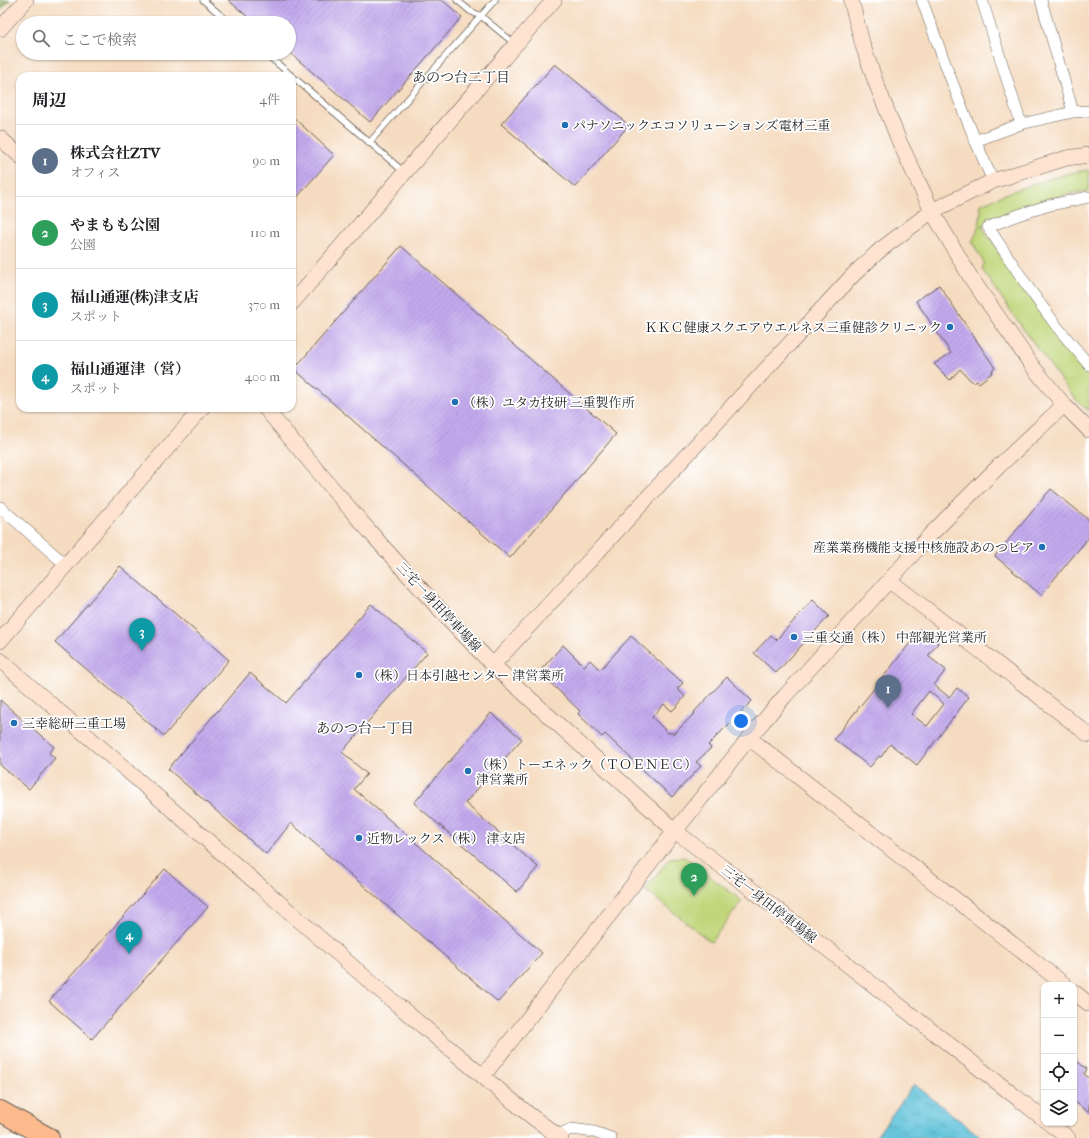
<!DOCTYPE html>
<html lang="ja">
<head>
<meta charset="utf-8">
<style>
	:root { --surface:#fff; --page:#f2f2f2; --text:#202124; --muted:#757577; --line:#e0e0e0; --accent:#0f766e }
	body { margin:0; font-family:"IM FELL French Canon","Noto Serif JP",serif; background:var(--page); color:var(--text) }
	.controls { position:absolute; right:12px; bottom:12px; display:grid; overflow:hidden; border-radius:8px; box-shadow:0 1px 3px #0004 }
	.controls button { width:36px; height:36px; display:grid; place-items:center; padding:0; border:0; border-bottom:1px solid var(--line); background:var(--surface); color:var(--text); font:20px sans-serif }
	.you { position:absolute; left:741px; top:721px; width:14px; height:14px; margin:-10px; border:3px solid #fff; border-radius:50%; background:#1a73e8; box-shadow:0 0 0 6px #1a73e833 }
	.badge { display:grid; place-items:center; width:26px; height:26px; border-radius:50%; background:var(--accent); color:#fff; font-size:13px; font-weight:700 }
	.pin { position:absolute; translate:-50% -33px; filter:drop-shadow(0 1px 2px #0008) }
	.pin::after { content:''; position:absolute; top:21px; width:14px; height:12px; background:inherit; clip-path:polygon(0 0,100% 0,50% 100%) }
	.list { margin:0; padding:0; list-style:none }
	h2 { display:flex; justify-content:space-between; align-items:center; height:52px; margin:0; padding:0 16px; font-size:17px }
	h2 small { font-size:13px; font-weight:400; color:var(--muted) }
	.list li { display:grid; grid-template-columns:26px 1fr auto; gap:12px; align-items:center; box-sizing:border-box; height:72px; padding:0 16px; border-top:1px solid var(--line) }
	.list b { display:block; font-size:15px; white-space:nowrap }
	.list p { margin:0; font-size:13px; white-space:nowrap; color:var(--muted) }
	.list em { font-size:13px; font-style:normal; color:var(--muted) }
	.icon { flex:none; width:22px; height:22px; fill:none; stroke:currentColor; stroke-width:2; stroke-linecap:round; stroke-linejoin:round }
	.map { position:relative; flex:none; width:1089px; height:1138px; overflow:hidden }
	.search { position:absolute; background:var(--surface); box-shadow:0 1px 3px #0004; left:16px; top:16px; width:280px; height:44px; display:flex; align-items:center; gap:10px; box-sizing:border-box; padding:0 14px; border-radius:22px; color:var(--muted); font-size:15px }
	.panel { position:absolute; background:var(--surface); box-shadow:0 1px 3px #0004; left:16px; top:72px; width:280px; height:340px; border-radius:12px }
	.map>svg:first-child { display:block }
	.forest { fill:url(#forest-firs); stroke:#5a6a42 }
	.park { fill:#c0d679; stroke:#6e794a }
	.water { fill:url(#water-ripples); stroke:#3b6e7a }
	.building { fill:url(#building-hatch); fill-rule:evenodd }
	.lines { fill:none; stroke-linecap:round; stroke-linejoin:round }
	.lane-casing { stroke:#685f55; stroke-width:7 }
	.street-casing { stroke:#685f55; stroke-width:12 }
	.secondary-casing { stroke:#685f55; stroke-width:16 }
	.highway-casing { stroke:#685f55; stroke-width:22 }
	.lane { stroke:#fff; stroke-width:5.5 }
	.street { stroke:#fff; stroke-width:11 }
	.secondary { stroke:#fee3d1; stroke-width:15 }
	.highway { stroke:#fcba8d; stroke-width:20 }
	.poi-dot { fill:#1f6fb2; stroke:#fff; stroke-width:1.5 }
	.labels { text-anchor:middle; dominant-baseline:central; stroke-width:3.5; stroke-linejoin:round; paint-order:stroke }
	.poi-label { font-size:13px; fill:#1c1c1c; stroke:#fff; text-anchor:start }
	.street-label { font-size:13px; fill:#1c1c1c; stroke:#fff }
	.neighbourhood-label { font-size:14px; fill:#1c1c1c; stroke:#fff }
</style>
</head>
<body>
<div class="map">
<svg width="1089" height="1138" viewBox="0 0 1089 1138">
	<defs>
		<pattern id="forest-firs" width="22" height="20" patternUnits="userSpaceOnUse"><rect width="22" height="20" fill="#98b769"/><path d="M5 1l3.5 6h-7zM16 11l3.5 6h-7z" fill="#7b9456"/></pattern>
		<pattern id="water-ripples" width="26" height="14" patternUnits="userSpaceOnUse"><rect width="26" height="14" fill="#5abfd8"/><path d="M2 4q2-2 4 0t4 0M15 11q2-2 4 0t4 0" fill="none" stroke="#4a9aae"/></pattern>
		<pattern id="building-hatch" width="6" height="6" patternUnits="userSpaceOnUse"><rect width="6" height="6" fill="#c2a9ed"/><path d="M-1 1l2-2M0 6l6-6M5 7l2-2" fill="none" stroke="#a691cb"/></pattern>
	</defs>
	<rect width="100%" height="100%" fill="#fff"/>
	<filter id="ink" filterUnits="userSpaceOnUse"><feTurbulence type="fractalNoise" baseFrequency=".025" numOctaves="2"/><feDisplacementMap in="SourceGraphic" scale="8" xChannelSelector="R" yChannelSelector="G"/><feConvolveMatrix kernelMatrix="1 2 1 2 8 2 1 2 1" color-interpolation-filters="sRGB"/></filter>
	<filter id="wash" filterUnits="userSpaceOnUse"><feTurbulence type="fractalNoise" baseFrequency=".012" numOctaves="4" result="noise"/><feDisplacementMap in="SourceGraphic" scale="16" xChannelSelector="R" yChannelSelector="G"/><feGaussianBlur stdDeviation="0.9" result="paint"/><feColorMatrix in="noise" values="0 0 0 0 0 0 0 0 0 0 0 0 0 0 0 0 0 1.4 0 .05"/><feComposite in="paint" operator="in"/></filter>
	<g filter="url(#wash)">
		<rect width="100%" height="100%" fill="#f5dbbf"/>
		<path class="forest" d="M 0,0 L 10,0 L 0,11 Z"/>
		<path class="park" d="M 1089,170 L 1089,191 C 1053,194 1014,212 981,226 L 1089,374 L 1089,411 L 1076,400 L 1054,371 L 1024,330 L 982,269 L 984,263 L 972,242 C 979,228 981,219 981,204 C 1004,194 1028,185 1052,178 C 1064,175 1076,171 1089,170 Z
			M 685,857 L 742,901 L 711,942 L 645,890 L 670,858 Z"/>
		<path class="water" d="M 914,1084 L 982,1138 L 875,1138 Z"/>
		<g id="blocks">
			<path class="building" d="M 228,0 L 442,0 L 462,17 L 370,122 L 289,52 L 289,23 L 255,23 Z
				M 555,64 L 629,125 L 575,187 L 501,124 Z
				M 292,116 L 334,155 L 292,203 Z
				M 401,246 L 616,434 L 510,558 L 294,369 Z
				M 939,285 L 995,368 L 992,370 L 993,372 L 979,383 L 977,381 L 974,383 L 972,381 L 971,381 L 960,369 L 950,380 L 934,364 L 951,353 L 916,301 Z
				M 1051,489 L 1089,520 L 1089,537 L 1041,595 L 995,556 Z
				M 120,566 L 229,660 L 164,736 L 55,642 Z
				M 813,600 L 829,616 L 776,673 L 754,653 L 771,635 L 776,640 Z
				M 371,604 L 427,653 L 342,752 L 367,774 L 354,789 L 542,953 L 498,1002 L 291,823 L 266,854 L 168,769 L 250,673 L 286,703 Z
				M 920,629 L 938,643 L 928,656 L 946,670 L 934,685 L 949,697 L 957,688 L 969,697 L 917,765 L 890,744 L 881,757 L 879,756 L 870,767 L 834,739 L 911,642 L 910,641 ZM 929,691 L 944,704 L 927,726 L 911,714 Z
				M 631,636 L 683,683 L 677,689 L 685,696 L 678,705 L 672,711 L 664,704 L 652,717 L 668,733 L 675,733 L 695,713 L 694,712 L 727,677 L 752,701 L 708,745 L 711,748 L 696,762 L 701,766 L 672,797 L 605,734 L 602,737 L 578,714 L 580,711 L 539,672 L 563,645 L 584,666 L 590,660 L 600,670 Z
				M 0,700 L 54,747 L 49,753 L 55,758 L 29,789 L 0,765 Z
				M 491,713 L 522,739 L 465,803 L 538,867 L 517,892 L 414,803 Z
				M 165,869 L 208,907 L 92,1039 L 49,1001 Z
				M 1074,1059 L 1087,1069 L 1084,1074 L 1089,1078 L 1089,1113 L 1074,1101 Z"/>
		</g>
	</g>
	<g filter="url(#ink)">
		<use href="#blocks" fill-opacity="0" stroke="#685f55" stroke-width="1"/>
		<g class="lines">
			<defs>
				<path id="lane" d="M 203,0 L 230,23
					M 457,0 L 470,11 L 481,16 L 515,44
					M 265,53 L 292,76
					M 292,76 L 404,172
					M 369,143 L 495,0"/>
				<path id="street" d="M 922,0 C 944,62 966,122 993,181
					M 982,0 L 1021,124
					M 1041,0 L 1073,112
					M 975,141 L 1021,124 L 1073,112 L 1089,111
					M 1089,197 L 1050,205 L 1018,215 L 988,227 L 1030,290 L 1058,328 L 1089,365
					M 0,507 L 66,565
					M 557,1135 L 572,1129 L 594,1132 L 611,1138"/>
				<path id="secondary" d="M 851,0 L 863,46 L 876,83 L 899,141 L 932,211 L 971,278 L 1033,367 L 1064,405 L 1089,430
					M 0,29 L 26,0
					M 0,138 L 20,156
					M 292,303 L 554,0
					M 1064,405 L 999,466 L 930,535 L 784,697 L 749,738 L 1065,985
					M 265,408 C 338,496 413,584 493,665 L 675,831 L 746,885 L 1044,1119
					M 890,581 L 1089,735
					M 0,641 L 202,408
					M 0,660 L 375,986 L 505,1095 L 531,1116 L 561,1138
					M 493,665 L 854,274 L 880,250 L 932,211 L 993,181 L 1067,158 L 1089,155
					M 1074,992 L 1089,1004
					M 483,1076 L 675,831 L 749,738
					M 1049,1123 L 1068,1138"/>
				<path id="highway" d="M 0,1111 L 49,1138"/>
			</defs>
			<use href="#lane" class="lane-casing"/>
			<use href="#street" class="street-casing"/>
			<use href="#secondary" class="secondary-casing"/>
			<use href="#highway" class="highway-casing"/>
			<use href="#lane" class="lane"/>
			<use href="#street" class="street"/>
			<use href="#secondary" class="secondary"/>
			<use href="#highway" class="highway"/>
		</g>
	</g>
	<g class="poi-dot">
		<circle cx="565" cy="125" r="4"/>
		<circle cx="950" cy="327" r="4"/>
		<circle cx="455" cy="402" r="4"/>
		<circle cx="1042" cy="547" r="4"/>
		<circle cx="794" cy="637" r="4"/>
		<circle cx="359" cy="675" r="4"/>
		<circle cx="14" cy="723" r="4"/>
		<circle cx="468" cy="771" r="4"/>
		<circle cx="359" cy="838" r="4"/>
	</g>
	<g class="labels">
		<g class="poi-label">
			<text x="573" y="125">パナソニックエコソリューションズ電材三重</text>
			<text x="942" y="327" text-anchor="end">ＫＫＣ健康スクエアウエルネス三重健診クリニック</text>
			<text x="463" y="402">（株）ユタカ技研 三重製作所</text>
			<text x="1034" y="547" text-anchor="end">産業業務機能支援中核施設あのつピア</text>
			<text x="802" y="637">三重交通（株） 中部観光営業所</text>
			<text x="367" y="675">（株）日本引越センター 津営業所</text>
			<text x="22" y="723">三幸総研三重工場</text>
			<text x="476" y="764">（株）トーエネック（ＴＯＥＮＥＣ）<tspan x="476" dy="15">津営業所</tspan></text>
			<text x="367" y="838">近物レックス（株） 津支店</text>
		</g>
		<g class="street-label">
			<text transform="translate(439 607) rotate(47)">三宅一身田停車場線</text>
			<text transform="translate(769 904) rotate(38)">三宅一身田停車場線</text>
		</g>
		<g class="neighbourhood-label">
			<text x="461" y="77">あのつ台二丁目</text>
			<text x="365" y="728">あのつ台一丁目</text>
		</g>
	</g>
</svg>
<div class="controls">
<button>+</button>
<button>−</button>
<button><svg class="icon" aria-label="locate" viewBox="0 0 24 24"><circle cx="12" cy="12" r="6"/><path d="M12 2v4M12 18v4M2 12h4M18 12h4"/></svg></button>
<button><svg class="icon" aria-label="layers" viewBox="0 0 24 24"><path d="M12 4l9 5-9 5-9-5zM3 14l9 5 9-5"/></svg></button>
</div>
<div class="you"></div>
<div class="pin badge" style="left:888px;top:708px;background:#5c6f8a">1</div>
<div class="pin badge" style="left:694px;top:896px;background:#2e9e5b">2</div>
<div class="pin badge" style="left:142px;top:651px;background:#0f9aa8">3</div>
<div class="pin badge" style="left:129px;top:954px;background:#0f9aa8">4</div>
<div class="search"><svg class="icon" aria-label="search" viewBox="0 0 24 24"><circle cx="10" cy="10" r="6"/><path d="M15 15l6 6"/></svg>ここで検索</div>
<section class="panel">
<h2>周辺<small>4件</small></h2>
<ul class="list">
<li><span class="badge" style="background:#5c6f8a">1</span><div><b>株式会社ZTV</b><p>オフィス</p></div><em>90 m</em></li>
<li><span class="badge" style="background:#2e9e5b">2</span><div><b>やまもも公園</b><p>公園</p></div><em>110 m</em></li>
<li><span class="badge" style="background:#0f9aa8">3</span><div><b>福山通運(株)津支店</b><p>スポット</p></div><em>370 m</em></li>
<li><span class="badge" style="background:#0f9aa8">4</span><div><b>福山通運津（営）</b><p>スポット</p></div><em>400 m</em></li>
</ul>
</section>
</div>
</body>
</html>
